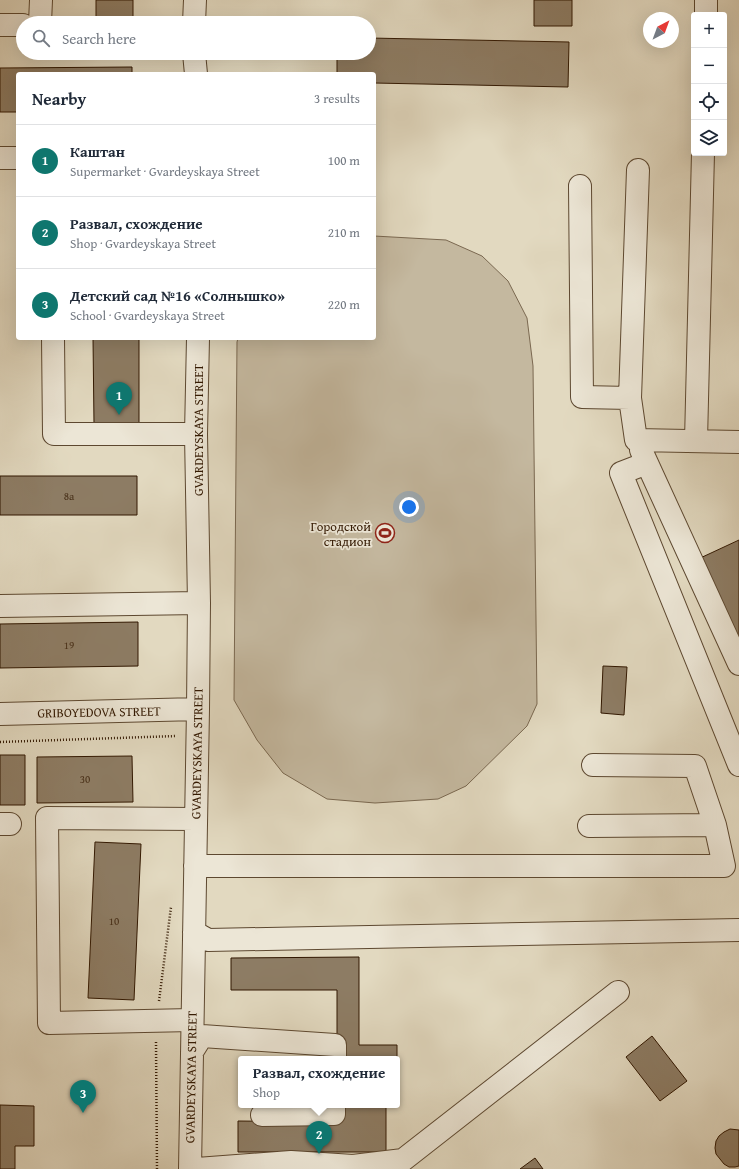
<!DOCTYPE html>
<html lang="en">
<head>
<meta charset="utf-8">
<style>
	:root { --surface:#fff; --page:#f6f6f7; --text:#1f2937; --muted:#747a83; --line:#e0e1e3; --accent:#0f766e }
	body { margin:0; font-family:"Gentium Book Plus",serif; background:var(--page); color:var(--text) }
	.controls { position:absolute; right:12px; top:12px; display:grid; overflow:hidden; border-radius:4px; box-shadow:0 4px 16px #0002 }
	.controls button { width:36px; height:36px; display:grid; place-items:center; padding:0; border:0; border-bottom:1px solid var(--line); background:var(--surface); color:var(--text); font:20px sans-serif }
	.compass { position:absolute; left:643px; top:12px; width:36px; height:36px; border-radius:50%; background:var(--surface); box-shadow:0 4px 16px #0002; rotate:41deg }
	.you { position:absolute; left:409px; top:507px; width:14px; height:14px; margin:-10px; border:3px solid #fff; border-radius:50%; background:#1a73e8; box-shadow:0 0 0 6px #1a73e833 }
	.badge { display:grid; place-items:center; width:26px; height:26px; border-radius:50%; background:var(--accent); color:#fff; font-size:13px; font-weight:700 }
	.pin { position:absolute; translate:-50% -33px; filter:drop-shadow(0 1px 2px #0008) }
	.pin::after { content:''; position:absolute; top:21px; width:14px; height:12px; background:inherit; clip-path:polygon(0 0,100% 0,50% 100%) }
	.popup { position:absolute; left:238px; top:1056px; width:162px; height:52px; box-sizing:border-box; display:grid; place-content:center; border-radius:4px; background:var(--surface); filter:drop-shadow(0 1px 3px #0005); font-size:13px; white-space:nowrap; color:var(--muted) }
	.popup b { font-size:15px; color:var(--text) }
	.popup::after { content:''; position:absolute; left:50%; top:100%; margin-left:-8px; border:8px solid transparent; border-top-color:var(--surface) }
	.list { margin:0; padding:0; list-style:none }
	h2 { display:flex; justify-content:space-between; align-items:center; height:52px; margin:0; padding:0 16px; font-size:17px }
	h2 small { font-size:13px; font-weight:400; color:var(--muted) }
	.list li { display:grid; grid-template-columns:26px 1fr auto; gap:12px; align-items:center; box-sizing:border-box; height:72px; padding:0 16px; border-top:1px solid var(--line) }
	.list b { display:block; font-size:15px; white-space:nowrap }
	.list p { margin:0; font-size:13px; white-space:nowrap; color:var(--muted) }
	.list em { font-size:13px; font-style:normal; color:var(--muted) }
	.icon { flex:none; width:22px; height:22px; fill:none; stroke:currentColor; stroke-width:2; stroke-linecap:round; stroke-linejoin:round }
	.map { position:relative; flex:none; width:739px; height:1169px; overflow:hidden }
	.search { position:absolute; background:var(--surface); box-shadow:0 4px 16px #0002; left:16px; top:16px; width:360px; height:44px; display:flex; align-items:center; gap:10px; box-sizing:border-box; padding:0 14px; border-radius:22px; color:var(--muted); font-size:15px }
	.panel { position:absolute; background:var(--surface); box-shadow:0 4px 16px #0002; left:16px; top:72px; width:360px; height:268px; border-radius:4px }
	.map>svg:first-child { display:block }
	.green { fill:#c4b89f; stroke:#7a6850 }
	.building { fill:#8d7c64; stroke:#311700 }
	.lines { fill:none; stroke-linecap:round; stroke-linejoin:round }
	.minor-casing { stroke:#5d4830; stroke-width:24 }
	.path { stroke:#311700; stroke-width:2.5; stroke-dasharray:1 2; stroke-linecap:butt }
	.minor { stroke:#ece6d6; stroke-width:22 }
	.labels { text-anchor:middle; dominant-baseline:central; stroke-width:3.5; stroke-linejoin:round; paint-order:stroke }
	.number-label { font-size:11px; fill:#483019 }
	.street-label { font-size:13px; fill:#311700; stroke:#ece6d6 }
	.poi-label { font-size:13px; fill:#311700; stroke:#ece6d6; text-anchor:end }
</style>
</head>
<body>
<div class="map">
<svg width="739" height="1169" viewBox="0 0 739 1169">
	<rect width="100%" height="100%" fill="#e2d9c0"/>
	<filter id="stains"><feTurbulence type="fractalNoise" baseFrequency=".005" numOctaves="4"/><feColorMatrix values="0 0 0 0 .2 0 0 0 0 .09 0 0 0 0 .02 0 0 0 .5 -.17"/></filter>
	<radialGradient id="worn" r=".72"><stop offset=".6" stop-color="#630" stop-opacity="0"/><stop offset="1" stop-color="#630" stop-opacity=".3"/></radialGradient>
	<path class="green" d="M 374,236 L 446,240 L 482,256 L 508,281 L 527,318 L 533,366 L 537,704 L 527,726 L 466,786 L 438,799 L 375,803 L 327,799 L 283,773 L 257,740 L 234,700 L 237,342 L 238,338 L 374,338 Z"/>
	<path class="building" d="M 96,0 L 133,0 L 133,20 L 96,20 Z
		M 534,0 L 572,0 L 572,26 L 534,26 Z
		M 369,38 L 569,42 L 568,87 L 374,83 L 374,74 L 337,74 L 337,53 L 369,53 Z
		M 132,67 L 132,74 L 18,74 L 18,112 L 0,112 L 0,68 Z
		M 93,338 L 139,338 L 139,424 L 94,424 Z
		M 0,476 L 137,476 L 137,515 L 0,515 Z
		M 739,540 L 739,653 L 696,560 Z
		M 138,622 L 138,666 L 0,668 L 0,624 Z
		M 603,666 L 627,667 L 624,715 L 601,713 Z
		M 0,755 L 25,755 L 25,805 L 0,805 Z
		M 132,756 L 133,802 L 37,803 L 37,757 Z
		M 95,842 L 141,844 L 134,1000 L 88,998 Z
		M 359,957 L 359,1045 L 397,1045 L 397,1072 L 397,1059 L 337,1059 L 337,990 L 231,990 L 231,958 Z
		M 652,1036 L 687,1081 L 660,1101 L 626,1057 Z
		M 0,1105 L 34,1106 L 34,1146 L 15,1146 L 15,1169 L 0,1169 Z
		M 337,1105 L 386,1105 L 386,1152 L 238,1152 L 238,1121 L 337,1122 Z
		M 730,1129 L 739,1130 L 739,1166 L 735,1167 L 729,1167 L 724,1164 L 716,1154 L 715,1148 L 716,1141 L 719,1136 L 724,1132 Z
		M 535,1158 L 543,1169 L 520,1169 Z"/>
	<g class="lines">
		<defs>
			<path id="minor" d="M 706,15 L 706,0
				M 40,23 L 41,0
				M 194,23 L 195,0
				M 0,25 L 23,25
				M 194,53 L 196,74
				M 0,158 L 18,158
				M 638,170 L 630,398 L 636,440 L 739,442
				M 580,186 L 582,397 L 630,398
				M 53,338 L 54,434 L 196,434
				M 696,441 L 703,153
				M 641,450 L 739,664
				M 647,463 L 621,473 L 739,765
				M 0,606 L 199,603
				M 0,714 L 198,709
				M 593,765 L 695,766 L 715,825
				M 0,824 L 10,824
				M 195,866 L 724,866 L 715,825 L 589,826
				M 194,932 L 208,940 L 739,930
				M 192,1020 L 49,1023 L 47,818 L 196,819
				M 192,1052 L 202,1036 L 335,1045 L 335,1059
				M 262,1115 L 334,1114 L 334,1105
				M 190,1169 L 198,709 L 199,603 L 196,434 L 198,338
				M 197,1169 L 291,1162 L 353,1166 L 403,1160 L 618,992"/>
		</defs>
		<use href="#minor" class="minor-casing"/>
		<path class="path" d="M 0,742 L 176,736
			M 159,1001 L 171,907
			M 156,1042 L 157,1169"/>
		<use href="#minor" class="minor"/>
	</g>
	<defs>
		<symbol id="stadium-ring" viewBox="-11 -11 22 22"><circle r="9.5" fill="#ece6d6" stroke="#8f2418" stroke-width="1.5"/><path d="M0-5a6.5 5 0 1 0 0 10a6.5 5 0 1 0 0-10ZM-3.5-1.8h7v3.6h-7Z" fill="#8f2418"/></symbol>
	</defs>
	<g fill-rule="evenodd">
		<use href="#stadium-ring" x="374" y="522" width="22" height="22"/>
	</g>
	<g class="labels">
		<g class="number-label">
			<text x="69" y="496">8а</text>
			<text x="69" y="645">19</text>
			<text x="85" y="779">30</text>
			<text x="114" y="921">10</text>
		</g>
		<g class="street-label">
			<text transform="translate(198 430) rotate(-90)">GVARDEYSKAYA STREET</text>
			<text transform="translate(99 712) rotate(-1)">GRIBOYEDOVA STREET</text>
			<text transform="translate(197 753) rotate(-89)">GVARDEYSKAYA STREET</text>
			<text transform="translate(191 1077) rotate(-89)">GVARDEYSKAYA STREET</text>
		</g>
		<g class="poi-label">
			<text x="371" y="526">Городской<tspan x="371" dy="15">стадион</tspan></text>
		</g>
	</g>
	<rect width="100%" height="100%" filter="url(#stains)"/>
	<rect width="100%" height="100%" fill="url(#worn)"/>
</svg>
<div class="controls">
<button>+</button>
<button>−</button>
<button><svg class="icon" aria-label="locate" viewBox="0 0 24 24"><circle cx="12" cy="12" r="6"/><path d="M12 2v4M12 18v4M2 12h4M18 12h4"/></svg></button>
<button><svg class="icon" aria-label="layers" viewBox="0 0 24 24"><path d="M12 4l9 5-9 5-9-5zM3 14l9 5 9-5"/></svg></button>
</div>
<svg class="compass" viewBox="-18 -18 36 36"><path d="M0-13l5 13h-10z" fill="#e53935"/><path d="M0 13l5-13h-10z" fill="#747a83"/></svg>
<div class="you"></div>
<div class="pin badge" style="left:119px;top:415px">1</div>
<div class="pin badge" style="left:319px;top:1154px">2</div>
<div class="popup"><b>Развал, схождение</b>Shop</div>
<div class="pin badge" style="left:83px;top:1113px">3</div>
<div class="search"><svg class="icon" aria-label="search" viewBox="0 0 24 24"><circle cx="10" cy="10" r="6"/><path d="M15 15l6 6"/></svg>Search here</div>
<section class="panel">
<h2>Nearby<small>3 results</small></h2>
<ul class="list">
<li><span class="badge">1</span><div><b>Каштан</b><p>Supermarket · Gvardeyskaya Street</p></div><em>100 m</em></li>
<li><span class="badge">2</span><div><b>Развал, схождение</b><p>Shop · Gvardeyskaya Street</p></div><em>210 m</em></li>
<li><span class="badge">3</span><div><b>Детский сад №16 «Солнышко»</b><p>School · Gvardeyskaya Street</p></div><em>220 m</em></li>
</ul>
</section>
</div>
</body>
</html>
